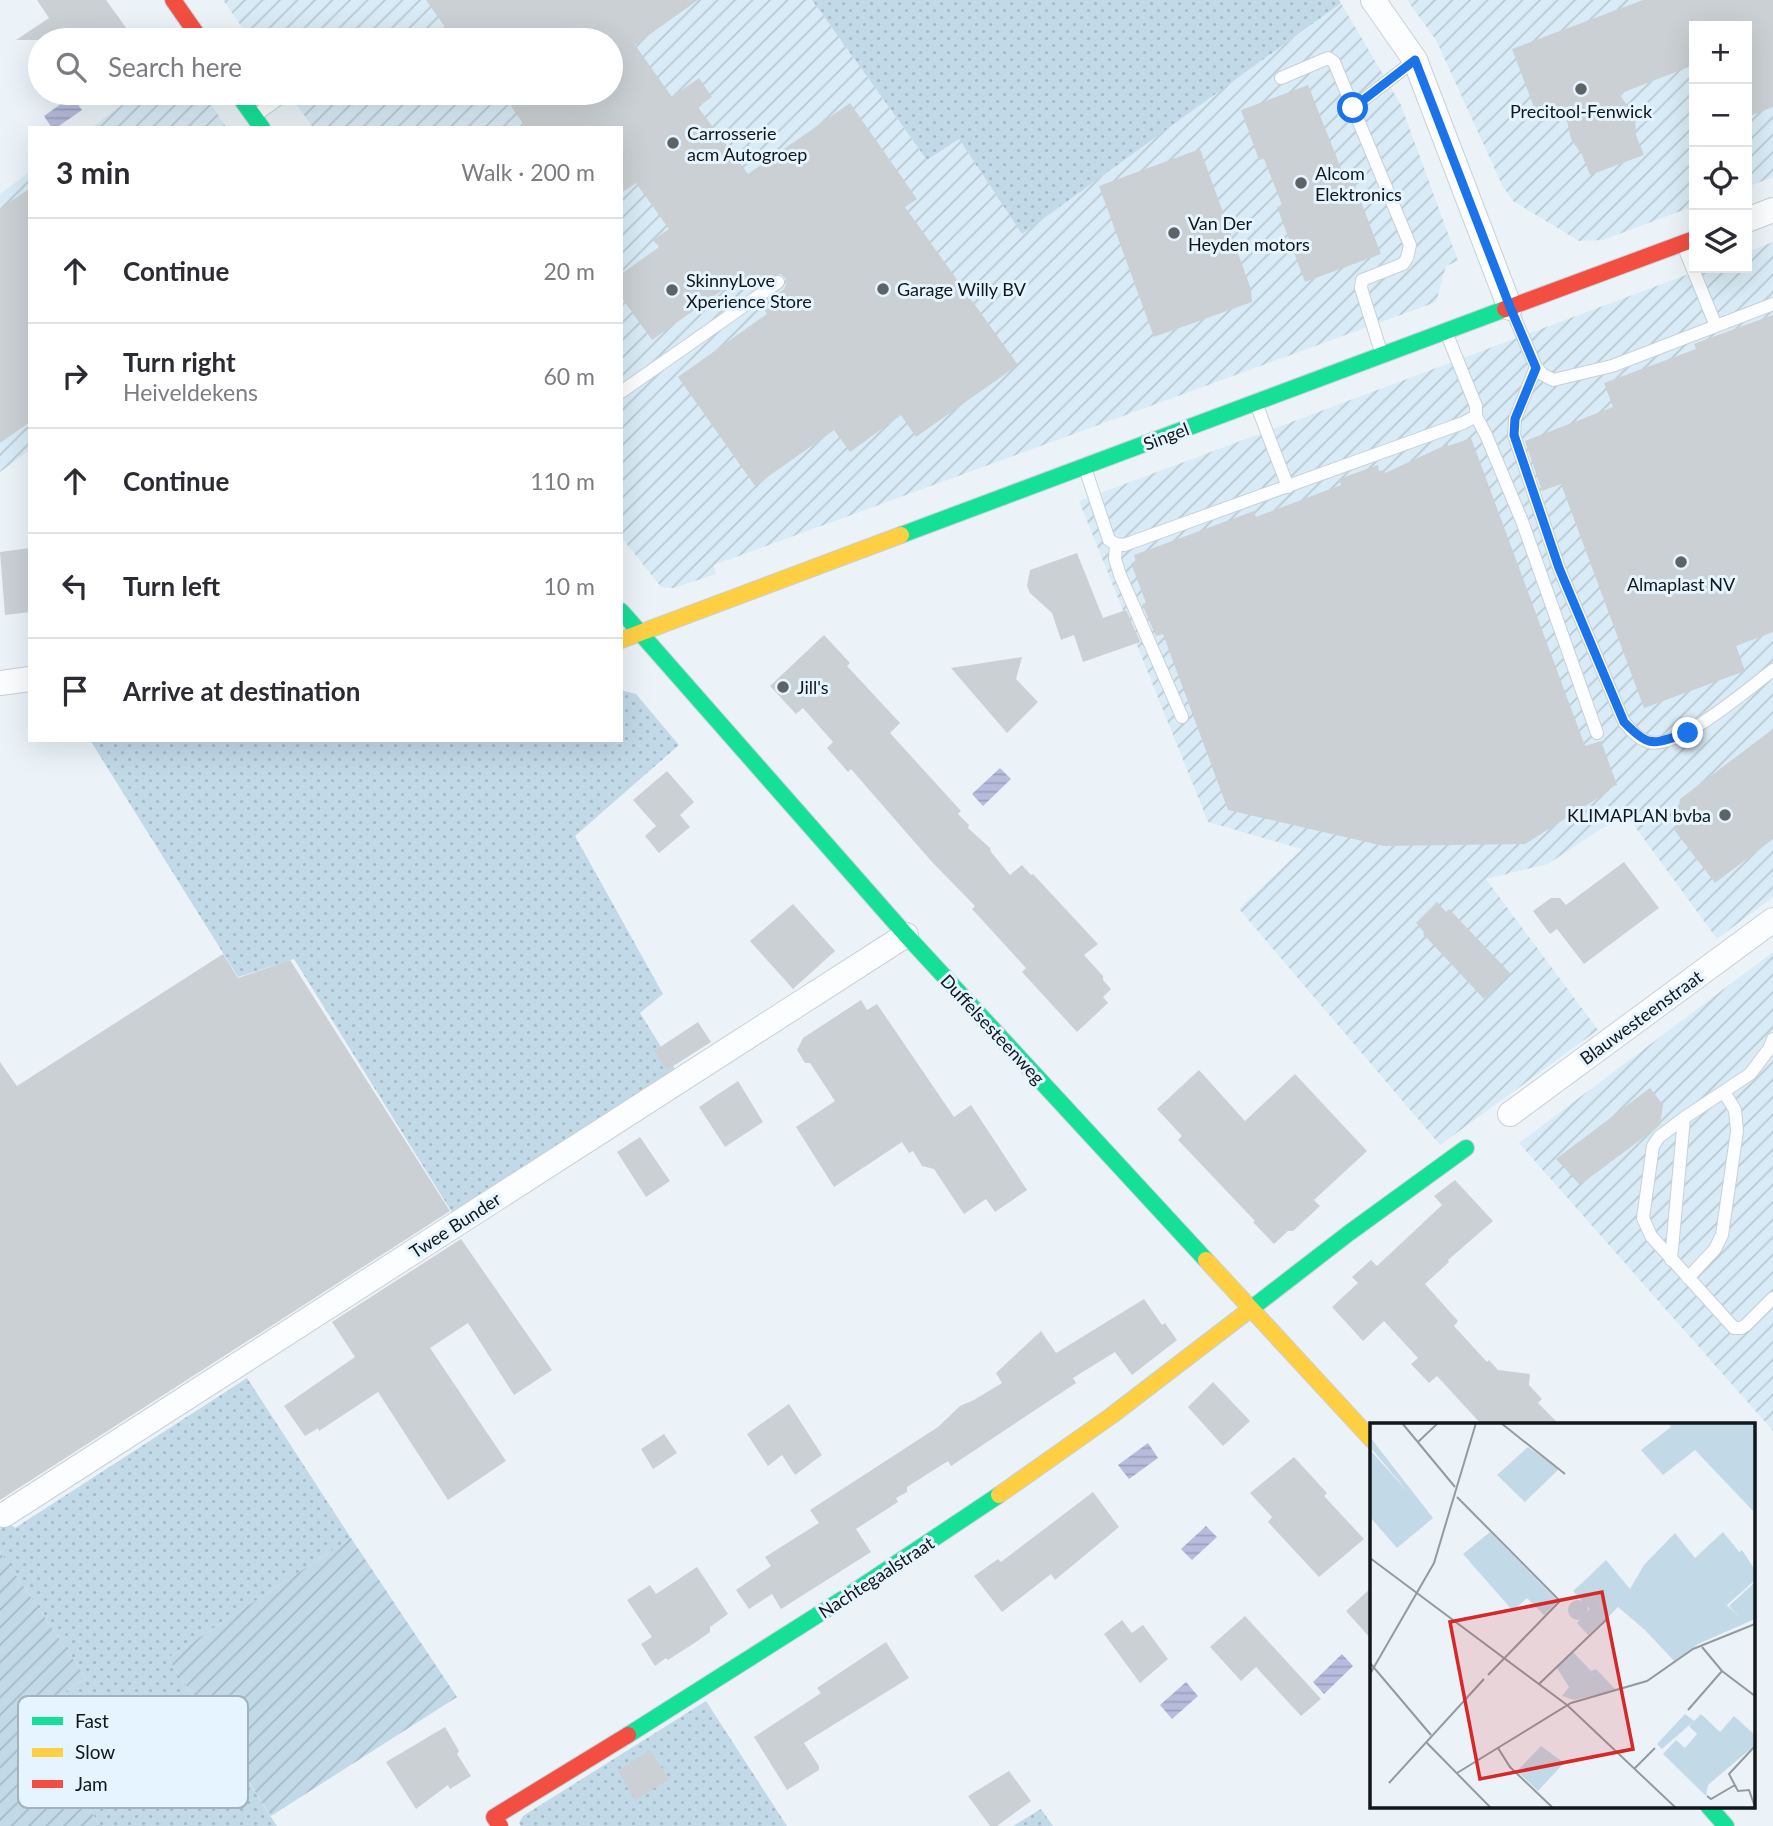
<!DOCTYPE html>
<html lang="en">
<head>
<meta charset="utf-8">
<style>
	:root { --surface:#fff; --page:#f7f7f7; --text:#2b2b33; --muted:#7c7c81; --line:#e1e1e2 }
	body { margin:0; font-family:Lato,sans-serif; background:var(--page); color:var(--text) }
	.controls { position:absolute; right:21px; top:21px; display:grid; overflow:hidden; border-radius:0px; box-shadow:0 7px 28px #0002 }
	.controls button { width:63px; height:63px; display:grid; place-items:center; padding:0; border:0; border-bottom:2px solid var(--line); background:var(--surface); color:var(--text); font:35px sans-serif }
	.stop { position:absolute; width:21px; height:21px; margin:-16px; border:5px solid #1a73e8; border-radius:50%; background:#fff }
	.stop.end { background:#1a73e8; border-color:#fff; box-shadow:0 2px 7px #0008 }
	.list { margin:0; padding:0; list-style:none }
	h2 { display:flex; justify-content:space-between; align-items:center; height:91px; margin:0; padding:0 28px; font-size:30px }
	h2 small { font-size:23px; font-weight:400; color:var(--muted) }
	.list li { display:grid; grid-template-columns:46px 1fr auto; gap:21px; align-items:center; box-sizing:border-box; height:105px; padding:0 28px; border-top:2px solid var(--line) }
	.list b { display:block; font-size:26px; white-space:nowrap }
	.list p { margin:0; font-size:23px; white-space:nowrap; color:var(--muted) }
	.list em { font-size:23px; font-style:normal; color:var(--muted) }
	.icon { flex:none; width:38px; height:38px; fill:none; stroke:currentColor; stroke-width:2; stroke-linecap:round; stroke-linejoin:round }
	.map { position:relative; flex:none; width:1773px; height:1826px; overflow:hidden }
	.search { position:absolute; background:var(--surface); box-shadow:0 7px 28px #0002; left:28px; top:28px; width:595px; height:77px; display:flex; align-items:center; gap:18px; box-sizing:border-box; padding:0 24px; border-radius:38px; color:var(--muted); font-size:26px }
	.panel { position:absolute; background:var(--surface); box-shadow:0 7px 28px #0002; left:28px; top:126px; width:595px; height:616px; border-radius:0px }
	.map>svg:first-child { display:block }
	.industrial { fill:url(#industrial-furrows) }
	.grass { fill:url(#grass-dots) }
	.garden { fill:url(#garden-furrows) }
	.water { fill:url(#water-rules) }
	.building { fill:#cbd0d5 }
	.lines { fill:none; stroke-linecap:round; stroke-linejoin:round }
	.lane-casing { stroke:#c9d0d5; stroke-width:14 }
	.street-casing { stroke:#c9d0d5; stroke-width:26 }
	.fast-casing { stroke:#c9d0d5; stroke-width:18 }
	.slow-casing { stroke:#c9d0d5; stroke-width:18 }
	.jam-casing { stroke:#c9d0d5; stroke-width:18 }
	.lane { stroke:#fcfdfe; stroke-width:12 }
	.street { stroke:#fcfdfe; stroke-width:24 }
	.fast { stroke:#16e098; stroke-width:16 }
	.slow { stroke:#ffcf43; stroke-width:16 }
	.jam { stroke:#f24e42; stroke-width:16 }
	.route { stroke:#1a73e8; stroke-width:9 }
	.poi-dot { fill:#5d6468; stroke:#e5f4fe; stroke-width:2.5 }
	.labels { text-anchor:middle; dominant-baseline:central; stroke-width:6; stroke-linejoin:round; paint-order:stroke }
	.poi-label { font-size:18px; fill:#11171b; stroke:#e5f4fe; text-anchor:start }
	.street-label { font-size:18px; fill:#11171b; stroke:#e5f4fe }
	.inset-road { fill:none; stroke:#949ba0; stroke-width:2 }
	.view { fill:#d62828; fill-opacity:0.15; stroke:#d62828; stroke-width:3.5 }
	.inset-edge { fill:none; stroke:#11171b; stroke-width:3.5 }
	.key { fill:#e5f4fe; stroke:#a5b2ba; stroke-width:2 }
	.key-label { font-size:19px; fill:#11171b }
</style>
</head>
<body>
<div class="map">
<svg width="1773" height="1826" viewBox="0 0 1773 1826">
	<defs>
		<pattern id="industrial-furrows" width="10" height="10" patternUnits="userSpaceOnUse" patternTransform="scale(1.75)"><rect width="10" height="10" fill="#d9ebf6"/><path d="M-1 1l2-2M0 10L10 0M9 11l2-2" fill="none" stroke="#b9c9d2"/></pattern>
		<pattern id="grass-dots" width="8" height="8" patternUnits="userSpaceOnUse" patternTransform="scale(1.75)"><rect width="8" height="8" fill="#c2d9e8"/><path d="M2 2h.1M6 6h.1" fill="none" stroke="#a6bac6" stroke-width="1.8" stroke-linecap="round"/></pattern>
		<pattern id="garden-furrows" width="10" height="10" patternUnits="userSpaceOnUse" patternTransform="scale(1.75)"><rect width="10" height="10" fill="#c2d9e8"/><path d="M-1 1l2-2M0 10L10 0M9 11l2-2" fill="none" stroke="#a6bac6"/></pattern>
		<pattern id="water-rules" width="6" height="5" patternUnits="userSpaceOnUse" patternTransform="scale(1.75)"><rect width="6" height="5" fill="#b7bcdd"/><path d="M0 2.5h6" fill="none" stroke="#9ca1bd"/></pattern>
	</defs>
	<rect width="100%" height="100%" fill="#ebf3f8"/>
	<path class="industrial" d="M 223,0 L 812,0 L 927,160 L 959,139 L 1022,233 L 1341,3 L 1401,105 L 1458,261 L 1446,266 L 1436,302 L 714,565 L 716,574 L 674,588 L 661,587 L 621,537 L 621,128 L 313,128 L 289,93 L 611,93 L 611,40 L 251,40 Z
		M 1407,0 L 1773,0 L 1773,177 L 1747,187 L 1747,26 L 1694,26 L 1694,206 L 1603,240 L 1579,241 L 1513,201 L 1502,185 L 1436,40 Z
		M 138,93 L 203,93 L 227,128 L 91,128 Z
		M 30,172 L 30,450 L 0,472 L 0,194 Z
		M 1773,242 L 1773,897 L 1717,939 L 1625,813 L 1548,864 L 1486,879 L 1598,1030 L 1440,1145 L 1239,909 L 1302,849 L 1208,822 L 1079,501 L 1705,268 L 1747,268 L 1747,252 Z
		M 1773,952 L 1773,1431 L 1519,1143 Z"/>
	<path class="grass" d="M 812,0 L 1339,0 L 1341,3 L 1022,234 L 959,139 L 927,160 Z
		M 621,690 L 636,694 L 679,745 L 575,836 L 663,994 L 640,1013 L 676,1071 L 453,1214 L 294,959 L 238,977 L 90,740 L 621,740 Z
		M 247,1378 L 351,1538 L 168,1658 L 277,1826 L 100,1826 L 33,1713 L 86,1678 L 0,1552 L 0,1529 L 9,1523 L 15,1528 Z
		M 706,1701 L 787,1826 L 521,1826 L 519,1823 L 523,1816 Z
		M 1041,1809 L 1053,1826 L 1013,1826 Z"/>
	<path class="garden" d="M 351,1538 L 457,1697 L 271,1816 L 168,1658 Z
		M 0,1552 L 86,1678 L 33,1713 L 100,1826 L 0,1826 Z"/>
	<path class="water" d="M 72,96 L 82,110 L 56,128 L 52,128 L 44,116 Z
		M 1000,768 L 1011,779 L 983,806 L 972,794 Z
		M 1148,1443 L 1158,1458 L 1129,1479 L 1118,1465 Z
		M 1206,1526 L 1217,1537 L 1192,1560 L 1181,1549 Z
		M 1342,1654 L 1353,1666 L 1324,1694 L 1313,1682 Z
		M 1186,1682 L 1198,1696 L 1172,1719 L 1160,1705 Z"/>
	<path class="building" d="M 37,0 L 106,0 L 135,40 L 16,40 L 49,18 Z
		M 426,0 L 698,0 L 635,45 L 672,97 L 699,78 L 712,97 L 698,107 L 748,174 L 850,103 L 917,199 L 905,207 L 1018,365 L 916,437 L 901,415 L 850,452 L 834,430 L 755,486 L 678,377 L 767,314 L 761,305 L 784,289 L 787,282 L 785,278 L 781,274 L 774,275 L 751,291 L 741,277 L 652,340 L 621,297 L 621,274 L 659,247 L 653,240 L 669,229 L 636,183 L 621,193 L 621,128 L 526,128 L 502,93 L 611,93 L 611,40 L 454,40 Z
		M 1643,0 L 1773,0 L 1773,107 L 1747,117 L 1747,26 L 1694,26 L 1694,65 L 1619,94 L 1635,116 L 1636,135 L 1644,155 L 1590,175 L 1582,155 L 1571,139 L 1565,113 L 1540,123 L 1512,49 Z
		M 1308,85 L 1346,181 L 1352,178 L 1381,254 L 1305,282 L 1277,207 L 1282,205 L 1264,159 L 1259,160 L 1241,110 Z
		M 1200,149 L 1251,289 L 1252,302 L 1154,337 L 1099,186 Z
		M 30,188 L 30,422 L 0,443 L 0,209 Z
		M 1773,315 L 1773,632 L 1736,646 L 1745,671 L 1644,708 L 1561,484 L 1542,491 L 1525,441 L 1613,407 L 1604,383 L 1696,349 L 1694,344 L 1699,342 Z
		M 1471,438 L 1585,746 L 1601,741 L 1617,785 L 1607,789 L 1609,791 L 1525,844 L 1384,846 L 1228,810 L 1163,634 L 1156,636 L 1142,604 L 1146,603 L 1131,563 L 1136,562 L 1134,555 L 1254,511 L 1256,517 L 1341,485 L 1339,479 L 1378,465 L 1379,471 L 1384,470 L 1385,473 L 1448,444 L 1448,446 Z
		M 30,548 L 30,612 L 5,615 L 0,552 Z
		M 1077,553 L 1103,618 L 1126,610 L 1140,642 L 1083,662 L 1074,635 L 1061,640 L 1052,613 L 1030,593 L 1027,586 L 1030,570 Z
		M 824,635 L 850,663 L 847,666 L 900,723 L 890,733 L 961,811 L 958,814 L 969,825 L 968,828 L 990,848 L 991,852 L 1010,875 L 1022,865 L 1031,875 L 1033,874 L 1098,944 L 1084,955 L 1103,976 L 1103,980 L 1111,989 L 1103,997 L 1108,1003 L 1077,1032 L 1022,972 L 1026,968 L 972,909 L 975,906 L 932,862 L 851,769 L 848,772 L 827,748 L 833,742 L 803,708 L 796,714 L 770,686 Z
		M 1022,657 L 1016,679 L 1038,702 L 1007,733 L 951,668 Z
		M 1773,729 L 1773,839 L 1715,883 L 1675,831 L 1680,799 Z
		M 667,771 L 694,802 L 680,815 L 690,827 L 659,853 L 645,836 L 656,826 L 633,800 Z
		M 1624,862 L 1659,908 L 1584,964 L 1557,929 L 1550,934 L 1533,911 L 1551,898 L 1560,898 L 1566,905 Z
		M 1437,902 L 1446,912 L 1449,909 L 1511,974 L 1484,999 L 1423,934 L 1424,932 L 1416,923 Z
		M 793,904 L 835,951 L 793,989 L 750,941 Z
		M 223,954 L 238,978 L 290,960 L 450,1211 L 0,1500 L 0,1062 L 17,1086 Z
		M 861,1000 L 867,1010 L 877,1004 L 954,1117 L 971,1105 L 1027,1190 L 995,1212 L 986,1199 L 964,1214 L 934,1169 L 922,1166 L 913,1151 L 909,1153 L 902,1142 L 834,1187 L 796,1127 L 835,1101 L 810,1063 L 805,1063 L 797,1050 L 803,1038 Z
		M 698,1022 L 711,1042 L 667,1070 L 654,1051 Z
		M 1199,1070 L 1245,1121 L 1295,1074 L 1367,1151 L 1314,1200 L 1320,1206 L 1293,1231 L 1288,1231 L 1274,1244 L 1253,1222 L 1255,1221 L 1178,1140 L 1182,1136 L 1157,1109 Z
		M 738,1081 L 763,1122 L 725,1147 L 699,1107 Z
		M 1650,1088 L 1663,1105 L 1660,1125 L 1580,1185 L 1556,1159 Z
		M 640,1137 L 670,1181 L 646,1197 L 617,1152 Z
		M 1455,1180 L 1493,1221 L 1448,1260 L 1449,1262 L 1425,1284 L 1458,1321 L 1454,1326 L 1487,1362 L 1489,1360 L 1498,1370 L 1530,1374 L 1529,1385 L 1542,1399 L 1538,1403 L 1560,1425 L 1482,1425 L 1437,1376 L 1429,1383 L 1411,1364 L 1418,1358 L 1384,1321 L 1363,1341 L 1332,1307 L 1358,1283 L 1352,1277 L 1371,1260 L 1377,1266 L 1442,1205 L 1434,1196 Z
		M 461,1239 L 552,1370 L 514,1395 L 468,1323 L 430,1348 L 506,1461 L 448,1500 L 378,1392 L 319,1431 L 318,1428 L 305,1436 L 284,1406 L 355,1357 L 332,1322 Z
		M 1144,1299 L 1162,1325 L 1165,1323 L 1177,1340 L 1132,1375 L 1115,1352 L 1073,1378 L 1076,1383 L 951,1466 L 948,1461 L 907,1487 L 907,1492 L 896,1498 L 898,1502 L 856,1529 L 871,1552 L 781,1609 L 772,1594 L 749,1609 L 736,1590 L 771,1566 L 765,1557 L 819,1523 L 810,1510 L 938,1427 L 960,1406 L 974,1400 L 1002,1383 L 996,1373 L 1041,1331 L 1056,1353 Z
		M 1213,1382 L 1250,1421 L 1223,1446 L 1188,1407 Z
		M 789,1404 L 822,1455 L 795,1475 L 782,1455 L 768,1466 L 747,1434 Z
		M 664,1434 L 677,1453 L 653,1469 L 641,1449 Z
		M 1294,1457 L 1327,1493 L 1324,1496 L 1364,1539 L 1319,1577 L 1268,1522 L 1272,1517 L 1250,1493 Z
		M 1093,1492 L 1119,1527 L 1055,1580 L 1051,1574 L 1002,1612 L 974,1576 L 998,1559 L 1001,1562 Z
		M 697,1567 L 728,1614 L 710,1627 L 710,1632 L 696,1642 L 668,1660 L 666,1658 L 655,1666 L 641,1644 L 652,1637 L 627,1600 L 650,1585 L 656,1594 Z
		M 1372,1587 L 1372,1640 L 1346,1611 Z
		M 1245,1616 L 1321,1699 L 1301,1716 L 1256,1667 L 1241,1681 L 1210,1647 Z
		M 1122,1620 L 1132,1633 L 1143,1625 L 1168,1659 L 1140,1683 L 1104,1634 Z
		M 886,1642 L 909,1678 L 804,1743 L 819,1766 L 819,1770 L 787,1790 L 754,1737 L 821,1693 L 817,1688 Z
		M 445,1727 L 459,1751 L 457,1754 L 471,1776 L 450,1789 L 448,1785 L 416,1809 L 386,1762 Z
		M 650,1750 L 669,1779 L 635,1800 L 618,1771 Z
		M 1009,1771 L 1031,1801 L 997,1826 L 990,1826 L 968,1796 Z"/>
	<g class="lines">
		<defs>
			<path id="lane" d="M 264,40 L 271,35
				M 1281,78 L 1328,58 L 1334,62 L 1410,245 L 1407,258 L 1403,264 L 1362,280 L 1361,288 L 1381,352
				M 1353,108 L 1415,60
				M 256,115 L 287,93
				M 1683,245 L 1716,326
				M 1511,309 L 1536,367 L 1542,374 L 1553,380 L 1612,366 L 1773,304
				M 1536,367 L 1515,419 L 1514,435 L 1559,568 L 1624,722 C 1631,730 1638,739 1649,742 C 1678,750 1749,688 1773,670
				M 621,392 L 778,282
				M 1257,406 L 1288,487
				M 1476,416 L 1486,435 L 1522,521 L 1597,733
				M 1085,468 L 1109,540 L 1116,544 L 1124,545 L 1463,423 L 1476,416 L 1476,406 L 1446,332
				M 1116,544 L 1115,559 L 1120,575 L 1182,717
				M 1773,1039 L 1769,1049 L 1750,1074 L 1684,1118 L 1659,1137 L 1653,1146 L 1643,1218 L 1651,1236 L 1734,1328 L 1741,1328 L 1746,1325 L 1773,1298
				M 1671,1260 L 1684,1118
				M 1688,1278 L 1715,1249 L 1722,1235 L 1737,1131 L 1735,1110 L 1724,1092"/>
			<path id="street" d="M 1373,0 L 1415,60 L 1510,308
				M 1747,220 L 1773,210
				M 0,683 L 30,679
				M 1510,1114 L 1773,920
				M 4,1515 L 906,935"/>
			<path id="fast" d="M 237,93 L 262,128
				M 901,535 L 1505,309
				M 621,611 L 906,935 L 1206,1260
				M 1248,1311 L 1349,1233 L 1466,1148
				M 628,1735 L 846,1597 L 999,1495
				M 1709,1807 L 1726,1826"/>
			<path id="slow" d="M 621,640 L 901,535
				M 1206,1260 L 1372,1440
				M 999,1495 L 1111,1416 L 1248,1311"/>
			<path id="jam" d="M 173,0 L 201,40
				M 1505,309 L 1694,239
				M 500,1826 L 494,1817 L 628,1735"/>
		</defs>
		<use href="#lane" class="lane-casing"/>
		<use href="#street" class="street-casing"/>
		<use href="#fast" class="fast-casing"/>
		<use href="#slow" class="slow-casing"/>
		<use href="#jam" class="jam-casing"/>
		<use href="#lane" class="lane"/>
		<use href="#street" class="street"/>
		<use href="#fast" class="fast"/>
		<use href="#slow" class="slow"/>
		<use href="#jam" class="jam"/>
	</g>
	<g class="lines">
		<path class="route" d="M 1353,108 L 1415,60 L 1510,307 L 1536,368 L 1515,419 L 1514,435 L 1559,568 L 1624,722 C 1651,750 1653,743 1688,733"/>
	</g>
	<g class="poi-dot">
		<circle cx="1581" cy="89" r="7"/>
		<circle cx="673" cy="143" r="7"/>
		<circle cx="1301" cy="183" r="7"/>
		<circle cx="1174" cy="233" r="7"/>
		<circle cx="883" cy="289" r="7"/>
		<circle cx="672" cy="290" r="7"/>
		<circle cx="1681" cy="562" r="7"/>
		<circle cx="783" cy="687" r="7"/>
		<circle cx="1725" cy="815" r="7"/>
	</g>
	<g class="labels">
		<g class="poi-label">
			<text x="1581" y="111" text-anchor="middle">Precitool-Fenwick</text>
			<text x="687" y="133">Carrosserie<tspan x="687" dy="21">acm Autogroep</tspan></text>
			<text x="1315" y="173">Alcom<tspan x="1315" dy="21">Elektronics</tspan></text>
			<text x="1188" y="223">Van Der<tspan x="1188" dy="21">Heyden motors</tspan></text>
			<text x="686" y="280">SkinnyLove<tspan x="686" dy="21">Xperience Store</tspan></text>
			<text x="897" y="289">Garage Willy BV</text>
			<text x="1681" y="584" text-anchor="middle">Almaplast NV</text>
			<text x="797" y="687">Jill's</text>
			<text x="1711" y="815" text-anchor="end">KLIMAPLAN bvba</text>
		</g>
		<g class="street-label">
			<text transform="translate(1166 436) rotate(-21)">Singel</text>
			<text transform="translate(1641 1017) rotate(-36)">Blauwesteenstraat</text>
			<text transform="translate(993 1029) rotate(47)">Duffelsesteenweg</text>
			<text transform="translate(455 1225) rotate(-33)">Twee Bunder</text>
			<text transform="translate(876 1577) rotate(-33)">Nachtegaalstraat</text>
		</g>
	</g>
	<g transform="translate(1370 1423)">
		<rect width="385" height="385" fill="#ebf3f8"/>
		<path d="M 158,24 L 189,46 L 155,79 L 127,52 ZM 120,109 L 188,178 L 174,192 L 157,175 L 143,188 L 93,131 ZM 372,127 L 385,147 L 385,157 L 357,182 L 352,178 L 372,196 L 359,183 L 385,159 L 385,196 L 328,221 L 304,238 L 275,207 L 304,173 L 310,178 ZM 213,159 L 238,194 L 218,212 L 207,200 L 220,186 L 203,168 ZM 203,229 L 221,248 L 226,246 L 246,267 L 204,277 L 192,273 L 199,264 L 187,245 ZM 331,291 L 350,309 L 364,293 L 385,312 L 385,322 L 338,362 L 336,373 L 293,331 L 306,317 L 315,325 L 327,311 L 319,303 ZM 171,323 L 194,340 L 168,368 L 147,348 Z" fill="#c2d9e8"/>
		<path d="M 298,0 L 385,0 L 385,90 L 325,27 L 293,52 L 271,27 L 301,4 ZM 315,291 L 324,298 L 292,326 L 287,321 Z" fill="#c2d9e8"/>
		<path d="M 0,14 L 63,95 L 27,125 L 0,94 L 0,27 L 39,70 L 0,24 Z" fill="#c2d9e8"/>
		<path d="M 353,109 L 370,130 L 342,165 L 326,166 L 310,178 L 304,174 L 275,207 L 248,184 L 238,194 L 213,159 L 236,137 L 260,166 L 274,142 L 305,110 L 325,135 ZM198 187a10 10 0 1 1 20 0a10 10 0 1 1-20 0Z" fill="#c2d9e8"/>
		<path class="inset-road" d="M 32,0 L 85,64M 131,0 L 195,51M 48,19 L 68,0M 87,74 L 190,178 L 118,252M 0,135 L 197,282 L 306,385M 332,224 L 352,248 L 385,273M 0,240 L 61,312M 0,251 L 64,140 L 106,0M 169,261 L 237,196M 318,287 L 352,248M 57,320 L 121,385M 385,323 L 359,351 L 368,368 L 379,367 L 385,384M 128,325 L 140,344 L 183,385M 265,345 L 285,325M 87,350 L 201,280 L 277,258 L 323,226 L 385,201M 19,360 L 114,256M 337,373 L 341,376 L 365,362"/>
		<path class="view" d="M 232,169 L 263,326 L 110,356 L 80,199 Z"/>
		<rect width="385" height="385" class="inset-edge"/>
	</g>
	<rect x="18" y="1696" width="230" height="112" rx="10" class="key"/>
	<rect x="32" y="1717" width="31" height="8" fill="#16e098"/>
	<rect x="32" y="1748" width="31" height="9" fill="#ffcf43"/>
	<rect x="32" y="1780" width="31" height="8" fill="#f24e42"/>
	<g class="key-label">
		<text x="75" y="1728">Fast</text>
		<text x="75" y="1759">Slow</text>
		<text x="75" y="1791">Jam</text>
	</g>
</svg>
<div class="controls">
<button>+</button>
<button>−</button>
<button><svg class="icon" aria-label="locate" viewBox="0 0 24 24"><circle cx="12" cy="12" r="6"/><path d="M12 2v4M12 18v4M2 12h4M18 12h4"/></svg></button>
<button><svg class="icon" aria-label="layers" viewBox="0 0 24 24"><path d="M12 4l9 5-9 5-9-5zM3 14l9 5 9-5"/></svg></button>
</div>
<div class="stop" style="left:1353px;top:108px"></div>
<div class="stop end" style="left:1688px;top:733px"></div>
<div class="search"><svg class="icon" aria-label="search" viewBox="0 0 24 24"><circle cx="10" cy="10" r="6"/><path d="M15 15l6 6"/></svg>Search here</div>
<section class="panel">
<h2>3 min<small>Walk · 200 m</small></h2>
<ul class="list">
<li><svg class="icon" aria-label="ahead" viewBox="0 0 24 24"><path d="M12 20V5M6 11l6-6 6 6"/></svg><div><b>Continue</b></div><em>20 m</em></li>
<li><svg class="icon" aria-label="right" viewBox="0 0 24 24"><path d="M7 20v-9h11M14 6l5 5-5 5"/></svg><div><b>Turn right</b><p>Heiveldekens</p></div><em>60 m</em></li>
<li><svg class="icon" aria-label="ahead" viewBox="0 0 24 24"><path d="M12 20V5M6 11l6-6 6 6"/></svg><div><b>Continue</b></div><em>110 m</em></li>
<li><svg class="icon" aria-label="left" viewBox="0 0 24 24"><path d="M17 20v-9H6M10 6l-5 5 5 5"/></svg><div><b>Turn left</b></div><em>10 m</em></li>
<li><svg class="icon" aria-label="arrive" viewBox="0 0 24 24"><path d="M6 21V4h12l-3 4 3 4H6"/></svg><div><b>Arrive at destination</b></div></li>
</ul>
</section>
</div>
</body>
</html>
